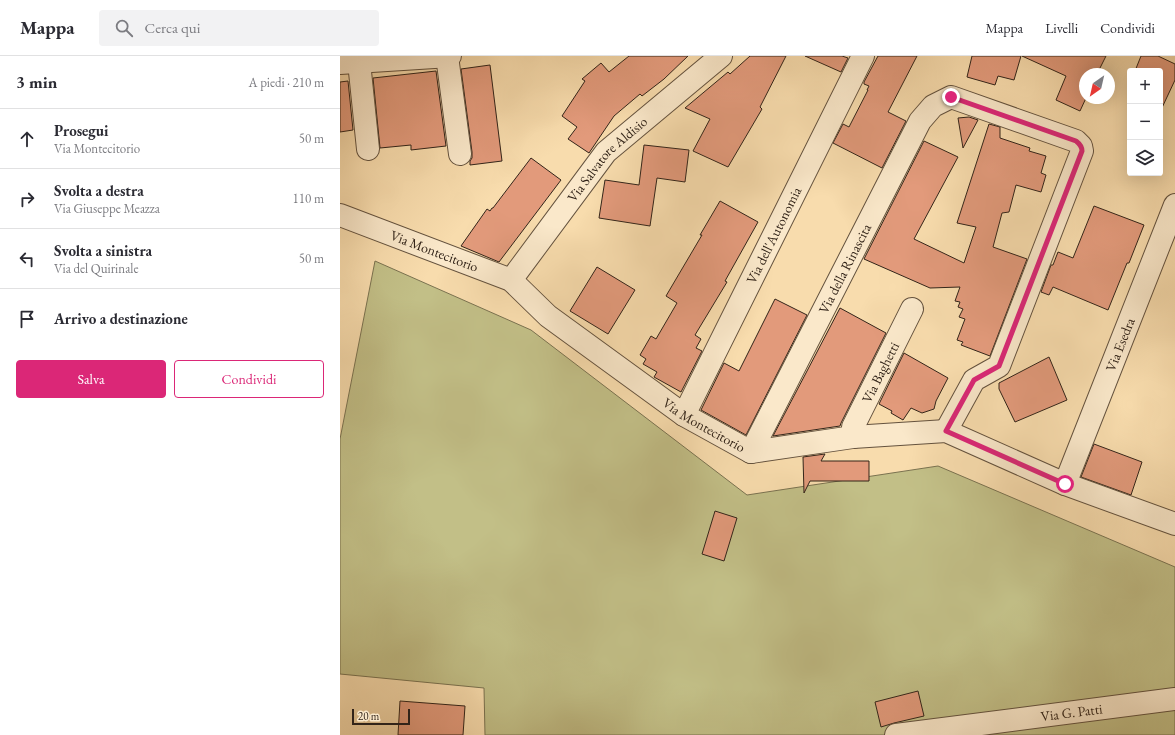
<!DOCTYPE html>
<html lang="it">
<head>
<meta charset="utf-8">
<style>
	:root { --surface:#fff; --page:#f2f2f3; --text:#2b2b33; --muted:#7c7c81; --line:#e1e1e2; --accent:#db2777 }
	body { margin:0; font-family:"EB Garamond",serif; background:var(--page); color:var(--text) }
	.controls { position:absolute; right:12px; top:12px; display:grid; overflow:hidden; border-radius:4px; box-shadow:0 4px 16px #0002 }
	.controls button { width:36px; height:36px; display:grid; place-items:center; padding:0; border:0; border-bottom:1px solid var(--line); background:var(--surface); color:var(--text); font:20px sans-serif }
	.compass { position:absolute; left:739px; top:12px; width:36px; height:36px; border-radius:50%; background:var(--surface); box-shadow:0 4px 16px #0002; rotate:214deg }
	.scale { position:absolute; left:12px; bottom:10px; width:58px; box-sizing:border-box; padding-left:4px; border:2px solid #322419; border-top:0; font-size:11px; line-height:14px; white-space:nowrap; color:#322419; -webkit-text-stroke:3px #fae8ca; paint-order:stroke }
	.stop { position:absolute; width:12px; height:12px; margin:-9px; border:3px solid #db2777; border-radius:50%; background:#fff }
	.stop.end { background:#db2777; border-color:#fff; box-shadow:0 1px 4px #0008 }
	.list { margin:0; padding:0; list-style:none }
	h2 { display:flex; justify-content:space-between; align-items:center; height:52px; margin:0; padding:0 16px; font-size:17px }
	h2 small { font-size:13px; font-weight:400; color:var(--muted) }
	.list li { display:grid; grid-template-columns:26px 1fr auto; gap:12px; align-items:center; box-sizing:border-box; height:60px; padding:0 16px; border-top:1px solid var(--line) }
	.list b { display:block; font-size:15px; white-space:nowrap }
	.list p { margin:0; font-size:13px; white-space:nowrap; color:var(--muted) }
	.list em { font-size:13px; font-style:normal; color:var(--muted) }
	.actions { display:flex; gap:8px; padding:12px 16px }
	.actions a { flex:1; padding:9px 0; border:1px solid var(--accent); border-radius:4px; text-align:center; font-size:14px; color:var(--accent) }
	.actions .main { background:var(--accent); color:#fff }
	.icon { flex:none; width:22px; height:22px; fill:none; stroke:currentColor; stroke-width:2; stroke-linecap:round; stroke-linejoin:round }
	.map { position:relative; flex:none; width:835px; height:679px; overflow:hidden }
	header { display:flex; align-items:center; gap:24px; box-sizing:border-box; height:56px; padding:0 20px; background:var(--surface); border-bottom:1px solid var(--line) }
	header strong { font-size:19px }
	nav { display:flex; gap:22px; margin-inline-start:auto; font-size:14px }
	.search { width:280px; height:36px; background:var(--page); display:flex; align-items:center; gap:10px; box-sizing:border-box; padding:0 14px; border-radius:4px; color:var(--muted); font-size:15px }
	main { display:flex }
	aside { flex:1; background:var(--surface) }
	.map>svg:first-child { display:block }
	.green { fill:#c2bf87; stroke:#7a7250 }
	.building { fill:#e29a7b; stroke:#322419 }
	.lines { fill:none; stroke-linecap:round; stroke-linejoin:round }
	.minor-casing { stroke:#64523e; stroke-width:24 }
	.minor { stroke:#fae8ca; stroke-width:22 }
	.route { stroke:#db2777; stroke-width:5 }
	.labels { text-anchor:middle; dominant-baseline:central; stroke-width:3; stroke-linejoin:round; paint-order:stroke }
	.street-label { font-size:14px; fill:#322419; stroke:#fae8ca }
</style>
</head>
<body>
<header>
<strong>Mappa</strong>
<div class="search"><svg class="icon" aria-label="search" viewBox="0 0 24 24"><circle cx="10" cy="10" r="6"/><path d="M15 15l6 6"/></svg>Cerca qui</div>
<nav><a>Mappa</a><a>Livelli</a><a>Condividi</a></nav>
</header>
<main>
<aside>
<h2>3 min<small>A piedi · 210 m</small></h2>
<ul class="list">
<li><svg class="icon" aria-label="ahead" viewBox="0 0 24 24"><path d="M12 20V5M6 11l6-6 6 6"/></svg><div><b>Prosegui</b><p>Via Montecitorio</p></div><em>50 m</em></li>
<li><svg class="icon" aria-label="right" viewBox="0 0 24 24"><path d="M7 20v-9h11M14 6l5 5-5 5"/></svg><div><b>Svolta a destra</b><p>Via Giuseppe Meazza</p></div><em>110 m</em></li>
<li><svg class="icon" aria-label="left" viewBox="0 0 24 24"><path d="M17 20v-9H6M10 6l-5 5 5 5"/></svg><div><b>Svolta a sinistra</b><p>Via del Quirinale</p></div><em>50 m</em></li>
<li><svg class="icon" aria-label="arrive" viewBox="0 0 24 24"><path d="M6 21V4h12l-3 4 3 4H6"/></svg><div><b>Arrivo a destinazione</b></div></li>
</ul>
<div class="actions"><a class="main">Salva</a><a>Condividi</a></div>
</aside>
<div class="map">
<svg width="835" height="679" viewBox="0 0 835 679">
	<rect width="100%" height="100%" fill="#f8dcad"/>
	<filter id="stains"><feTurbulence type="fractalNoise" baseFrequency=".005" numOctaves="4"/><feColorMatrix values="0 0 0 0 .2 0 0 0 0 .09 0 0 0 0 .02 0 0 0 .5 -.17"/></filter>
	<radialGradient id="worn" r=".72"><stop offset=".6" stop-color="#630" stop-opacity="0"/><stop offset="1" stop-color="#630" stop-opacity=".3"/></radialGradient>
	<path class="green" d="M 35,205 L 191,274 L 407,439 L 598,410 L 835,511 L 835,679 L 145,679 L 144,632 L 0,618 L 0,383 Z"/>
	<path class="building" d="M 289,0 L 348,0 L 324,23 L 302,40 L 300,38 L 274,60 L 249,97 L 228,83 L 237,71 L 222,60 L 245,25 L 242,23 L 261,7 L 269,16 Z
		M 410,0 L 446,0 L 420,51 L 422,53 L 388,111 L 353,95 L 370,63 L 345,52 L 388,16 L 390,18 Z
		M 465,0 L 502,0 L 508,2 L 501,16 Z
		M 538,0 L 577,0 L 548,56 L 566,65 L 542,112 L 493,87 L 503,68 L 509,71 L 528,34 L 527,34 L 529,30 L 524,28 L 524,26 Z
		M 632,0 L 681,0 L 674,24 L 658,20 L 655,29 L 627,21 Z
		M 682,0 L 766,0 L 757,18 L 745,18 L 745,42 L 746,42 L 740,55 L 716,44 L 726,20 Z
		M 801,0 L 818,0 L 835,8 L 835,24 L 820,56 L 820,15 L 795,15 Z
		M 150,9 L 162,105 L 130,109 L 130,105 L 132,102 L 132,96 L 121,13 Z
		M 96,15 L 106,90 L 71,94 L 71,89 L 40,92 L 33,22 Z
		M 8,25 L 13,74 L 0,76 L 0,26 Z
		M 629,61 L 638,64 L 623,92 L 618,62 Z
		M 649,68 L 660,71 L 660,82 L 690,92 L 689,95 L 706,100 L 701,117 L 706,119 L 701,136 L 676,129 L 669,156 L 662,157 L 653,191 L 687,203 L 650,300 L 621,289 L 623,286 L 617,284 L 625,263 L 619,261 L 623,253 L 618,251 L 620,246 L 615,245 L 620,231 L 590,232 L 524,203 L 584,85 L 618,101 L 574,183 L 624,207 L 636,171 L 617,167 Z
		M 304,89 L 349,94 L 345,126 L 317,122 L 310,170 L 259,162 L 265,124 L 299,129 Z
		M 191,102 L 221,124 L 159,206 L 121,190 L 147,153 L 150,155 L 152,152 L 153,152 Z
		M 380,145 L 418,166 L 385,225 L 387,226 L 355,279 L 361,283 L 356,292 L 362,295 L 341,336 L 314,321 L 317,316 L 303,308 L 306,303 L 300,299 L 311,280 L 316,283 L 337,247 L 326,240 L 362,179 L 360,179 Z
		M 754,150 L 804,169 L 789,207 L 787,207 L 768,254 L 713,231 L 709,239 L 701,236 L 711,209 L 713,209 L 718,196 L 733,202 Z
		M 257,211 L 295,234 L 268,278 L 230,255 Z
		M 435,243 L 467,259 L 406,379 L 361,354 L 384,307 L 399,315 Z
		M 500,252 L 546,277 L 501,367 L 500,370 L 433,380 Z
		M 564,297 L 608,322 L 596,345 L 594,353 L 582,357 L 571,352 L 563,364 L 551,357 L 552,355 L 539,348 Z
		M 709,301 L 727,344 L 675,366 L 659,333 L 659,327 Z
		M 754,388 L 802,406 L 791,439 L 741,421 Z
		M 485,398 L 481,405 L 529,405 L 529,425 L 470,425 L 464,437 L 463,401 Z
		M 375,455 L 397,462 L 384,505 L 362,498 Z
		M 578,635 L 584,660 L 554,667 L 541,671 L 535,646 Z
		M 60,645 L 125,650 L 123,679 L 58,679 Z"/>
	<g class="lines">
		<defs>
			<g id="minor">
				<path d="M 107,0 L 120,98"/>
				<path d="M 19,6 L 28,93"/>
				<path d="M 0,7 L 110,0"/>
				<path id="s1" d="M 0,159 L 171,224 L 208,260 L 344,359 L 411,396 L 513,381 L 606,375 L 725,428 L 835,468"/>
				<path id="s2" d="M 171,224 L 266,96 L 381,0"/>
				<path id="s3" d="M 344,359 L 523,0"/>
				<path id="s4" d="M 513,381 L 513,371 L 572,253"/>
				<path id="s5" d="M 411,396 L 580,65 L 593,50 L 611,41 L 736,85 L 741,90 L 742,95 L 659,310 L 634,324 L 606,375"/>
				<path id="s6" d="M 725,428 L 835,149"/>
				<path id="s7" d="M 556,679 L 835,643"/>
			</g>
		</defs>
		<use href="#minor" class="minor-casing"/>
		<use href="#minor" class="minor"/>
	</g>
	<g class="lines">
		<path class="route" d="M 611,41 L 736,85 C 740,88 742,91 742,95 L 659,310 L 634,324 L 606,375 L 725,428"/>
	</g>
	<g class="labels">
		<g class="street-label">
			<text stroke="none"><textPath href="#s2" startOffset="155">Via Salvatore Aldisio</textPath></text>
			<text stroke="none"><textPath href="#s3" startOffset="201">Via dell'Autonomia</textPath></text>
			<text stroke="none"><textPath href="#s1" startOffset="101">Via Montecitorio</textPath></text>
			<text stroke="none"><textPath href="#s5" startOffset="206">Via della Rinascita</textPath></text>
			<text stroke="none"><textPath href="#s6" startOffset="150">Via Esedra</textPath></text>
			<text stroke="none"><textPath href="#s4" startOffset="71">Via Baghetti</textPath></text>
			<text stroke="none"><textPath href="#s1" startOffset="425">Via Montecitorio</textPath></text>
			<text stroke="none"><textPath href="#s7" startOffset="177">Via G. Patti</textPath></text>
		</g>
	</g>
	<rect width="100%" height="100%" filter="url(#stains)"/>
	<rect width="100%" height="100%" fill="url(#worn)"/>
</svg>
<div class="controls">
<button>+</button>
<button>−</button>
<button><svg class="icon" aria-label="layers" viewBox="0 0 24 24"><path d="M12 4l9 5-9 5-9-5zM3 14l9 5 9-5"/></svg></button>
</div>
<svg class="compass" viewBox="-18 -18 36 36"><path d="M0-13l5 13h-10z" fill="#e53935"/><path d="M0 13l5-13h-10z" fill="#7c7c81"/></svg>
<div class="scale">20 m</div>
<div class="stop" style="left:725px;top:428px"></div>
<div class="stop end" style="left:611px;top:41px"></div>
</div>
</main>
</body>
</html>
